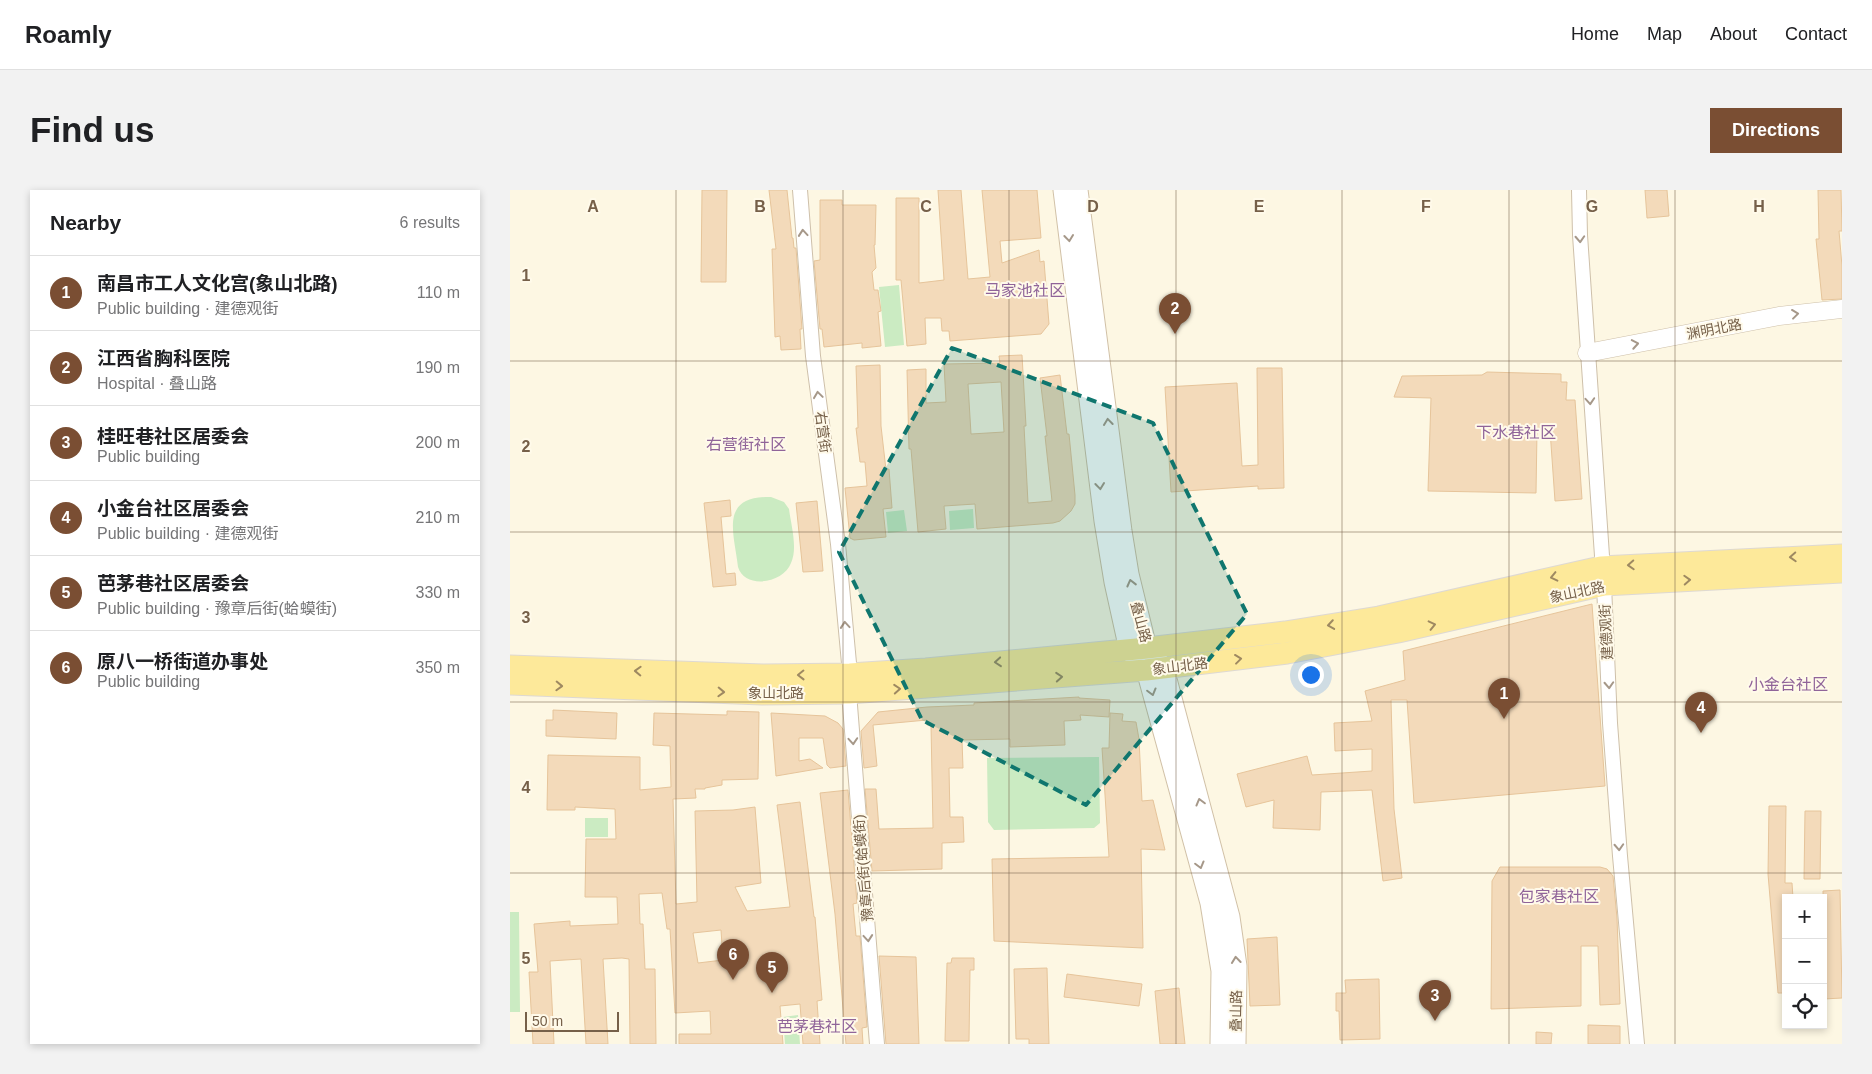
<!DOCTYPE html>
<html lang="en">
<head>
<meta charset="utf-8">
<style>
	:root { --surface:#fff; --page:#f2f2f2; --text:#202124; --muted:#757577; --line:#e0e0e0; --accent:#7a4e33 }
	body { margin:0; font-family:Arial,"Noto Sans SC",sans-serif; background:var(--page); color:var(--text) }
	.controls { position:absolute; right:15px; bottom:15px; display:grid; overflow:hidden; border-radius:0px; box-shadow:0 2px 8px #0003 }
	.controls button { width:45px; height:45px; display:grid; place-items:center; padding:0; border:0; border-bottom:1px solid var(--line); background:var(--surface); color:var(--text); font:25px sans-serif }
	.scale { position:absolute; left:15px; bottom:12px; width:94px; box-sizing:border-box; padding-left:5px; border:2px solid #766049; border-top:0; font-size:14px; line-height:18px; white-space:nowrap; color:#766049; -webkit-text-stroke:4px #fffaea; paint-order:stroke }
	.you { position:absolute; left:800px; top:484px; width:18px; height:18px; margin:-12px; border:4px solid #fff; border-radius:50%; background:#1a73e8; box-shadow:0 0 0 8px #1a73e833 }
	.badge { display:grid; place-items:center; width:32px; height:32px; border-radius:50%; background:var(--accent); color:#fff; font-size:16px; font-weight:700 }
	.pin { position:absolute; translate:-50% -41px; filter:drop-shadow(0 1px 2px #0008) }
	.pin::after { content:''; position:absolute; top:26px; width:18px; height:15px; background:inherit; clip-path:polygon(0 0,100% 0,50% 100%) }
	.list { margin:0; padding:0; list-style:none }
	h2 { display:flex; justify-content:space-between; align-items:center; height:65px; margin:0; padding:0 20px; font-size:21px }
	h2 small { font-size:16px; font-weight:400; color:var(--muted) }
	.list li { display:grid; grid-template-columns:32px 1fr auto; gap:15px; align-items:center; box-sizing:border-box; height:75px; padding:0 20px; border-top:1px solid var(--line) }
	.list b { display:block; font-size:19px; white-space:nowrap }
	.list p { margin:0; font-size:16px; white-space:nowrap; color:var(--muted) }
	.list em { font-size:16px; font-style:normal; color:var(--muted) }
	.icon { flex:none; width:28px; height:28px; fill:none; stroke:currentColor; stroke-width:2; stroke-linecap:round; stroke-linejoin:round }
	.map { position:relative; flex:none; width:1332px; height:854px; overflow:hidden; border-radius:0px }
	header { display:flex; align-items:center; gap:30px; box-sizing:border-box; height:70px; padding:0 25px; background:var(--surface); border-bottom:1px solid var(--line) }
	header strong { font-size:24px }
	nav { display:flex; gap:28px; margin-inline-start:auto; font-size:18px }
	.intro { display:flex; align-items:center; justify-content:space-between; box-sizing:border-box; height:120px; padding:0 30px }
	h1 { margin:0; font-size:35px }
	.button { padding:12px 22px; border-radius:0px; background:var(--accent); color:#fff; font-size:18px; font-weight:700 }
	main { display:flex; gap:30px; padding:0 30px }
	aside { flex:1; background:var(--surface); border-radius:0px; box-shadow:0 2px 8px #0003 }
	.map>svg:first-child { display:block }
	.green { fill:#cbebc2 }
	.building { fill:#f3daba; stroke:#e6c49a; fill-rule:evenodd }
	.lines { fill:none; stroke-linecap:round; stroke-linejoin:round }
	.minor-casing { stroke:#cec0aa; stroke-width:16 }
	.tertiary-casing { stroke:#cec0aa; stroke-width:19 }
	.secondary-casing { stroke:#d1c1a7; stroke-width:21 }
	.primary-casing { stroke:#ded9d3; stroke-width:23 }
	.minor { stroke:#fff; stroke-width:14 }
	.tertiary { stroke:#fff; stroke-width:18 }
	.secondary { stroke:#fff; stroke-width:19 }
	.primary { stroke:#fde99a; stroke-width:21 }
	.oneway { stroke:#a69889 }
	.oneway2 { stroke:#9e8961 }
	.marked { fill:#0f766e; fill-opacity:0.2; stroke:#0f766e; stroke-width:4; stroke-dasharray:10 6; stroke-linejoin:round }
	.grid { fill:none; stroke:#766049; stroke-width:1; stroke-opacity:0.55 }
	.labels { text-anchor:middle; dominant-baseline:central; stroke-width:4; stroke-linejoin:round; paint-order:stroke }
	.street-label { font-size:14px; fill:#766049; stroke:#fffaea }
	.quarter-label { font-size:16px; fill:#906499; stroke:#fffaea }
	.grid-label { font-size:16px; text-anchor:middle; font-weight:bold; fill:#766049; stroke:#fffaea; stroke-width:4; stroke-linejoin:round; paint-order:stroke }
</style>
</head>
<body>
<header>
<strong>Roamly</strong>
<nav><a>Home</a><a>Map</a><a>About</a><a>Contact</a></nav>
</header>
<div class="intro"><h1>Find us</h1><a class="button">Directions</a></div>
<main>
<aside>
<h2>Nearby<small>6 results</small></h2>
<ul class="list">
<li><span class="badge">1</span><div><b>南昌市工人文化宫(象山北路)</b><p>Public building · 建德观街</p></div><em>110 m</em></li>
<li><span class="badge">2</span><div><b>江西省胸科医院</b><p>Hospital · 叠山路</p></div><em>190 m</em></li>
<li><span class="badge">3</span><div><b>桂旺巷社区居委会</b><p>Public building</p></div><em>200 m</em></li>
<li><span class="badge">4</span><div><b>小金台社区居委会</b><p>Public building · 建德观街</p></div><em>210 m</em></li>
<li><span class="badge">5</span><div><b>芭茅巷社区居委会</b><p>Public building · 豫章后街(蛤蟆街)</p></div><em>330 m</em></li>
<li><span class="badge">6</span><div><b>原八一桥街道办事处</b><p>Public building</p></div><em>350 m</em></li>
</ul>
</aside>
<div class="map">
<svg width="1332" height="854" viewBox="0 0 1332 854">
	<rect width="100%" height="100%" fill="#fdf7e3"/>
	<path class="green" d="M 389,95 L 394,155 L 375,157 L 369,97 Z
		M 261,307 L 274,312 L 279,319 C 281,335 288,358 281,373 C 274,393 235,400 228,377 C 224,342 209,306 261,307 Z
		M 463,319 L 464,338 L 440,340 L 439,321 Z
		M 394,320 L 397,341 L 378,343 L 376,322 Z
		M 589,567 L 590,633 L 584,638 L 484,640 L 478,632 L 477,568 Z
		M 75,628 L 98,628 L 98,647 L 75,647 Z
		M 0,722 L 9,722 L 10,822 L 0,822 Z
		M 288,825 L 290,854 L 275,854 L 273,827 Z"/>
	<path class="building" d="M 192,0 L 217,0 L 216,92 L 191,92 Z
		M 259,0 L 277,0 L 282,48 L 283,48 L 284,58 L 286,58 L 292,139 L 290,139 L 291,159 L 271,160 L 270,146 L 265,147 L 262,59 L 266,59 Z
		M 428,0 L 451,0 L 458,89 L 480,87 L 472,0 L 527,0 L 531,48 L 490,51 L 492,73 L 529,60 L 530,72 L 534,71 L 539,134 L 531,144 L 440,151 L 439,141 L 432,141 L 431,128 L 415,128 L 416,154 L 397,156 L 391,90 L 386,90 L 386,8 L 409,8 L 409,93 L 434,90 Z
		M 1135,0 L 1157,0 L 1159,26 L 1137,28 Z
		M 1308,0 L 1331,0 L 1332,41 L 1329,41 L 1332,76 L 1332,109 L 1312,110 L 1306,49 L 1309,49 Z
		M 310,10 L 332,10 L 332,15 L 366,15 L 365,55 L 364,55 L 366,78 L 362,82 L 364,100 L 368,100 L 371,121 L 368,122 L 371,156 L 352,158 L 352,153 L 314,157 L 312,139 L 310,139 L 304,71 L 310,70 Z
		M 512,165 L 516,236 L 514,236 L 518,313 L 542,311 L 535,246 L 537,246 L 530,188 L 550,185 L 557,244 L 559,244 L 565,305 L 565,314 L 561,321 L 550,331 L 543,333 L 467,339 L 465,314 L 434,316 L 436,339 L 408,342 L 401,259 L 399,259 L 397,180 L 416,179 L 416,213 L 436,212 L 434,174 L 490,173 L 489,166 ZM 491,192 L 494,242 L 461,244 L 458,194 Z
		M 370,175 L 371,236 L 376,280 L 379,279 L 382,318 L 373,319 L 376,347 L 344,350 L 340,348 L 335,298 L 357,296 L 355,272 L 350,272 L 346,238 L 348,238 L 346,176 Z
		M 747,178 L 772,178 L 774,298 L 748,299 L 748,296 L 661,302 L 655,197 L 727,193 L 732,276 L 748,275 Z
		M 977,182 L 1051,184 L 1051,192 L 1057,192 L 1056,210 L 1065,210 L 1072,309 L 1045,311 L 1040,240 L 1027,241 L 1026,303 L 918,301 L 921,208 L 884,207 L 892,186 L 972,185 Z
		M 220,310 L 221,326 L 211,327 L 216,384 L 225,383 L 226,395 L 203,397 L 194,313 Z
		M 307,311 L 313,381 L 293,382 L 286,313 Z
		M 1082,414 L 1095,596 L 904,613 L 897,510 L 881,510 L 884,619 L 892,688 L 873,691 L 862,600 L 811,602 L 810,640 L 763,638 L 764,610 L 736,617 L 727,584 L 797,566 L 802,585 L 862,581 L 862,559 L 825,561 L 824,533 L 862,531 L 855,501 L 895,490 L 893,461 Z
		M 569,507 L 569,508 L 600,510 L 599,527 L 570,525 L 571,530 L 554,531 L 555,555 L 500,557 L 500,549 L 452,550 L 453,578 L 439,578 L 440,627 L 453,627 L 454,652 L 432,653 L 432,679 L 362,681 L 355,599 L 366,599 L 369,639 L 423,638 L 421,535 L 417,535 L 417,530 L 363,535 L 367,576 L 354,578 L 351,541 L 368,522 L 417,517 L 464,515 L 464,513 Z
		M 43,520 L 107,523 L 106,549 L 36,546 L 36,530 L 43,530 Z
		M 217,521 L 249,522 L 248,589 L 212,590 L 212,595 L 195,598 L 195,599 L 185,599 L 186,608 L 163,609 L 166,714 L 187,712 L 185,621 L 223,620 L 245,617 L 251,693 L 225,697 L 237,721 L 280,717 L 267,615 L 290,612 L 304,727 L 305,727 L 312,810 L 307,811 L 310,854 L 293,854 L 290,814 L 270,816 L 273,854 L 169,854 L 169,844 L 201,844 L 200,821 L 165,823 L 160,739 L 157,739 L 152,703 L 129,704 L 130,734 L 133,734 L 135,779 L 145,779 L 146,854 L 120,854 L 119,769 L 112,768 L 93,769 L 98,854 L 76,854 L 71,769 L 40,771 L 44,854 L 23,854 L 19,782 L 28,782 L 24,734 L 60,731 L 60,736 L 108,734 L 107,707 L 75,707 L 76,649 L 106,649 L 105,619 L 65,617 L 65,620 L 37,620 L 38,565 L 130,567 L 130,600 L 161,597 L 160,556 L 143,555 L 144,523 L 217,525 ZM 211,740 L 213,770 L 188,773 L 183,743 Z
		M 261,523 L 315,526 L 328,533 L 333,539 L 336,576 L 320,578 L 317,575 L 313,548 L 289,548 L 289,571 L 300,569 L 313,578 L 266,586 Z
		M 600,523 L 613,524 L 612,531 L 626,532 L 629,549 L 632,611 L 643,610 L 655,660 L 631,659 L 633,758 L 484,751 L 482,669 L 599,667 L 592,558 L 599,558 Z
		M 338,600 L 347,713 L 343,714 L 346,746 L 350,746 L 357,837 L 352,838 L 353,854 L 336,854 L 325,724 L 310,603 Z
		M 1259,616 L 1276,616 L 1275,693 L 1282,693 L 1283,708 L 1276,708 L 1276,803 L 1268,803 L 1258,684 Z
		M 1295,621 L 1311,621 L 1310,689 L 1294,689 Z
		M 990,677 L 1090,677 L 1097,679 L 1103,686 L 1107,728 L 1110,814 L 1090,815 L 1088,756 L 1071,756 L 1071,816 L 981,819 L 982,691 Z
		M 1330,700 L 1332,808 L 1314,809 L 1313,701 Z
		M 767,747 L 770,815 L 740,816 L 737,749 Z
		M 369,766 L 406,767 L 409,854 L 376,854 Z
		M 442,768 L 464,768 L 464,780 L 460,780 L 459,851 L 435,851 L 437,773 L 441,773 Z
		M 537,778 L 539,854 L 519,854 L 519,849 L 506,849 L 504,779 Z
		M 557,784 L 632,794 L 629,816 L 554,807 Z
		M 869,789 L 870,849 L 830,850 L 829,821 L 826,821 L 826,803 L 836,803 L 835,790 Z
		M 669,798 L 675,854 L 650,854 L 645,801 Z
		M 1078,835 L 1110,836 L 1110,854 L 1078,854 Z
		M 1026,842 L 1042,843 L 1041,854 L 1026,854 Z"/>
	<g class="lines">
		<defs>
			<path id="minor" d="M 290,0 L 303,166 L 328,354 L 340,484
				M 1069,0 L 1070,45 L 1094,395 L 1100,533 L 1110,666 L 1127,854
				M 339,503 L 367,854"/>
			<path id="tertiary" d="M 1077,163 L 1269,126 L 1332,119"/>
			<path id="secondary" d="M 553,0 L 594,331 L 604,392 L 619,460 L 636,480 L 700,713 L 711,781 L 710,854
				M 568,0 L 612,341 L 619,384 L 637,458 L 654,478 L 720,727 L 727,776 L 726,854"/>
			<path id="primary" d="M 0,476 L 253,485 L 340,484 L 416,479 L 637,458 L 775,442 L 869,427 L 1091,377 L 1332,365
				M 0,494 L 252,504 L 339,503 L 636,480 L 777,463 L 888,442 L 1094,395 L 1332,382"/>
		</defs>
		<use href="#minor" class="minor-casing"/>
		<use href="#tertiary" class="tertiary-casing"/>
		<use href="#secondary" class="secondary-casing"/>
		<use href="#primary" class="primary-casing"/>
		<use href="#minor" class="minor"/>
		<use href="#tertiary" class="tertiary"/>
		<use href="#secondary" class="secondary"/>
		<use href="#primary" class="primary"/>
	</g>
	<defs><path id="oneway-chevron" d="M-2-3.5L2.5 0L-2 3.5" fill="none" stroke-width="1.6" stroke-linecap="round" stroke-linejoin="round" transform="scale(1.25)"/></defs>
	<g class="oneway">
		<use href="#oneway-chevron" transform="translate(293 43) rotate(-95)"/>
		<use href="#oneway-chevron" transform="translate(559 48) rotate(83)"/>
		<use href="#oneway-chevron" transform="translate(1070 49) rotate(87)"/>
		<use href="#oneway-chevron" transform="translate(1285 124) rotate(-7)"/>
		<use href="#oneway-chevron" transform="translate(1125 154) rotate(-10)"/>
		<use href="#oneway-chevron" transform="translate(308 205) rotate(-98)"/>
		<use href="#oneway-chevron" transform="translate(1080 211) rotate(86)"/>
		<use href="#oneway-chevron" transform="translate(598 232) rotate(-97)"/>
		<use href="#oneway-chevron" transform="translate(590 296) rotate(83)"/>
		<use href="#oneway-chevron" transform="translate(621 393) rotate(-104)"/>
		<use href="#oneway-chevron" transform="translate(335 435) rotate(-95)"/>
		<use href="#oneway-chevron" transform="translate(1099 495) rotate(87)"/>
		<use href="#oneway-chevron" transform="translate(642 502) rotate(75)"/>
		<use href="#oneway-chevron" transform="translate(343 551) rotate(86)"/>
		<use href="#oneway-chevron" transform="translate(690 612) rotate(-105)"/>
		<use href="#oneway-chevron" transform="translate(1109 657) rotate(87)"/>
		<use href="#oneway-chevron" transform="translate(690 675) rotate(75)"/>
		<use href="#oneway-chevron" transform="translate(358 748) rotate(85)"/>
		<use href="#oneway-chevron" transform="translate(726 770) rotate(-96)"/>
	</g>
	<g class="oneway2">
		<use href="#oneway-chevron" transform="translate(1283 367) rotate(177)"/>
		<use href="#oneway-chevron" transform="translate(1121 375) rotate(177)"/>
		<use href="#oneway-chevron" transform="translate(1044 387) rotate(167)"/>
		<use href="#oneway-chevron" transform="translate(1177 390) rotate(-3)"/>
		<use href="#oneway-chevron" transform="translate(821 435) rotate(171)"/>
		<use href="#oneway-chevron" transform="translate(922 435) rotate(-13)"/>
		<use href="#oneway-chevron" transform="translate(728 469) rotate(-7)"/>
		<use href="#oneway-chevron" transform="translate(488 472) rotate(175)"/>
		<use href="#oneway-chevron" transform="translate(128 481) rotate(-178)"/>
		<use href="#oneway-chevron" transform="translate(291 485) rotate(179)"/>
		<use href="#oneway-chevron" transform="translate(549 487) rotate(-4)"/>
		<use href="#oneway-chevron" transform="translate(49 496) rotate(2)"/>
		<use href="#oneway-chevron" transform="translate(387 499) rotate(-4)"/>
		<use href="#oneway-chevron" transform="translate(211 502) rotate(2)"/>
	</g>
	<path class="marked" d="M 442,158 L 643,233 L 737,424 L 576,615 L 412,530 L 329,362 Z"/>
	<path class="grid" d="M 166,0 L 166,854M 333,0 L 333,854M 499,0 L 499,854M 666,0 L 666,854M 832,0 L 832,854M 999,0 L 999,854M 1165,0 L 1165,854M 0,171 L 1332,171M 0,342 L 1332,342M 0,512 L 1332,512M 0,683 L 1332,683"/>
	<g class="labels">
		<g class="street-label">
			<text transform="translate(1204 139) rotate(-11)">渊明北路</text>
			<text transform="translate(313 242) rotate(82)">右营街</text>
			<text transform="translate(1067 402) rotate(-12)">象山北路</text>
			<text transform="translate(631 432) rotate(75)">叠山路</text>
			<text transform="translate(1096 442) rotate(-93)">建德观街</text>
			<text transform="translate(670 476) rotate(-7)">象山北路</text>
			<text x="266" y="503">象山北路</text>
			<text transform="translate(353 678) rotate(-95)">豫章后街(蛤蟆街)</text>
			<text transform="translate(726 821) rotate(-89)">叠山路</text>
		</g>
		<g class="quarter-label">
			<text x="515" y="100">马家池社区</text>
			<text x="1006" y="242">下水巷社区</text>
			<text x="236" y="254">右营街社区</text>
			<text x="1278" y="494">小金台社区</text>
			<text x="1049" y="706">包家巷社区</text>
			<text x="307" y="836">芭茅巷社区</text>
		</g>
	</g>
	<g class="grid-label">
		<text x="83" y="22">A</text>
		<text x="250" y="22">B</text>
		<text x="416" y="22">C</text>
		<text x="583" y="22">D</text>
		<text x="749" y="22">E</text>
		<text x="916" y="22">F</text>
		<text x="1082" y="22">G</text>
		<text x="1249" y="22">H</text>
		<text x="16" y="91">1</text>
		<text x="16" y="262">2</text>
		<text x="16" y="433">3</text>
		<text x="16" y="603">4</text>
		<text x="16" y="774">5</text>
	</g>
</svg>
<div class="controls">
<button>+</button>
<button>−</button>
<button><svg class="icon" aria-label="locate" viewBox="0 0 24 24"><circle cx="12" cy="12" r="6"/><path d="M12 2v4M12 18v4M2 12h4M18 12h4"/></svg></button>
</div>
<div class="scale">50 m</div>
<div class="you"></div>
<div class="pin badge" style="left:994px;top:529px">1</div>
<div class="pin badge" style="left:665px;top:144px">2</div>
<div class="pin badge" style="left:925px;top:831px">3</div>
<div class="pin badge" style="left:1191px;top:543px">4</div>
<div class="pin badge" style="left:262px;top:803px">5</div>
<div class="pin badge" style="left:223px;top:790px">6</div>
</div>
</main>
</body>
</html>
